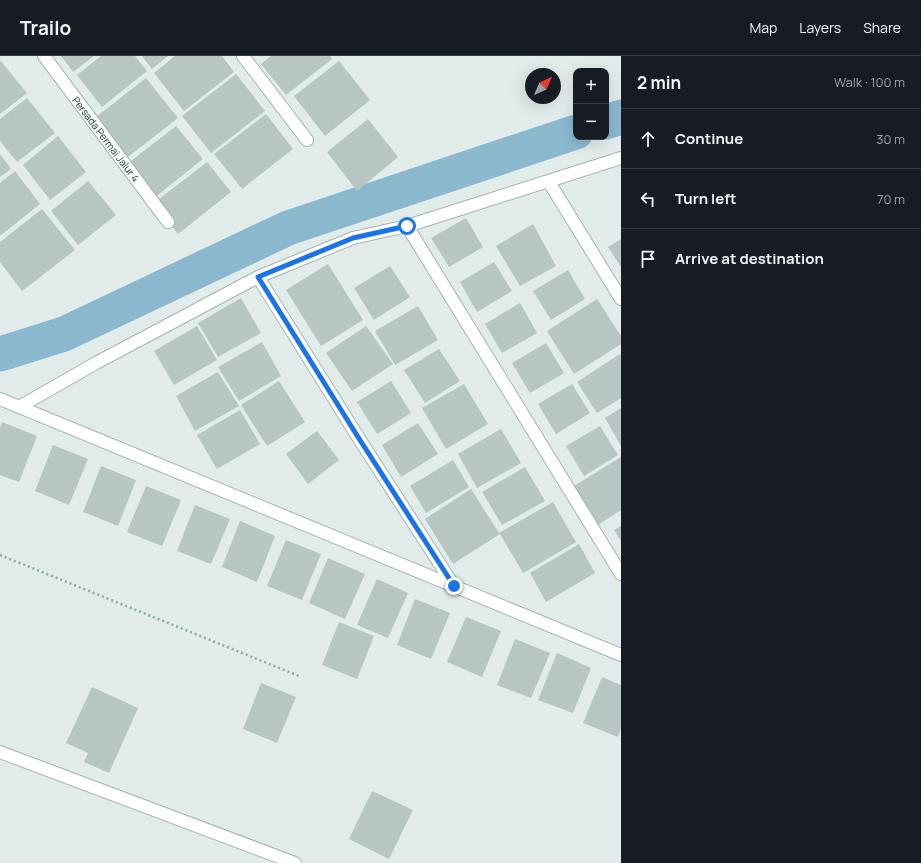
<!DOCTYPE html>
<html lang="en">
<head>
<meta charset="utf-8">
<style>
	:root { --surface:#171b24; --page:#20242c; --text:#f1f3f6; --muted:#9ea1a6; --line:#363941 }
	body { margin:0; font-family:Manrope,sans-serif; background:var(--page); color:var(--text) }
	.controls { position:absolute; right:12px; top:12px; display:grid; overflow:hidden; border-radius:8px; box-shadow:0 4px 16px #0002 }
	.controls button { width:36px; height:36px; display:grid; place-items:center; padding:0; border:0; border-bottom:1px solid var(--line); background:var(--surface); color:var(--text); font:20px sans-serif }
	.compass { position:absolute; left:525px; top:12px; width:36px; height:36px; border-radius:50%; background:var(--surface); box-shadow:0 4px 16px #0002; rotate:45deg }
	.stop { position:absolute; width:12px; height:12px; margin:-9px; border:3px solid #1a73e8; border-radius:50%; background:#fff }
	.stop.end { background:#1a73e8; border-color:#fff; box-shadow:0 1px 4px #0008 }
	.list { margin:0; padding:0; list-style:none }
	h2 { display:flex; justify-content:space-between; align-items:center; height:52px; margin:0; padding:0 16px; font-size:17px }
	h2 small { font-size:13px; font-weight:400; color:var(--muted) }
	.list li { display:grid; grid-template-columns:26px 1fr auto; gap:12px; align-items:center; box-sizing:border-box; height:60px; padding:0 16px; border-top:1px solid var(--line) }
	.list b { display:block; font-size:15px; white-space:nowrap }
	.list em { font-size:13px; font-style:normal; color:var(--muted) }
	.icon { flex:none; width:22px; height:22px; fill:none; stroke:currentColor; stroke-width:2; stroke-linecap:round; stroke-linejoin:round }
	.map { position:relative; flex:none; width:621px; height:807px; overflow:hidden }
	header { display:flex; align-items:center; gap:24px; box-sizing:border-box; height:56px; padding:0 20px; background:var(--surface); border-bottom:1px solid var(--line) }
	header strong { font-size:19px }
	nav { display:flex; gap:22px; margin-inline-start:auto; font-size:14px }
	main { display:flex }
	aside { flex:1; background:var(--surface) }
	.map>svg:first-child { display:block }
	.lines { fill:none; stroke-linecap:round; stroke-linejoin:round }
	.canal { stroke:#8bb7cf; stroke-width:35 }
	.building { fill:#b7c6c3 }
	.minor-casing { stroke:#a4b3b1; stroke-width:14 }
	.path { stroke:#83aea9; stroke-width:2.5; stroke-dasharray:2 3; stroke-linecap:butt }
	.minor { stroke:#fff; stroke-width:12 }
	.route { stroke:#1a73e8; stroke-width:5 }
	.labels { text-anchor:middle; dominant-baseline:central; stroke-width:3; stroke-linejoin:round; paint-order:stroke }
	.street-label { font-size:10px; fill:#223c3a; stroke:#f2f8f6 }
</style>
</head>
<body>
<header>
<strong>Trailo</strong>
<nav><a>Map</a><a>Layers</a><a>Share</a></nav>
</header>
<main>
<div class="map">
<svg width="621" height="807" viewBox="0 0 621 807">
	<rect width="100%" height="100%" fill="#e1ebe9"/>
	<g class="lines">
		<path class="canal" d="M 606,66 L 621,61
			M 0,298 L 64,278 L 288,172 L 576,76"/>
	</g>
	<path class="building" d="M 61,0 L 94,0 L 73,16 Z
		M 101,0 L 135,0 L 147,15 L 102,51 L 77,19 Z
		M 142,0 L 168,0 L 152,13 Z
		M 175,0 L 222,0 L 234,16 L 184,55 L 154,17 Z
		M 271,0 L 330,0 L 332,3 L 286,39 L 261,8 Z
		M 1,5 L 27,37 L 0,58 L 0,6 Z
		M 339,5 L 370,44 L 325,80 L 294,40 Z
		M 236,18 L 265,55 L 211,97 L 182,60 Z
		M 146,22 L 178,62 L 128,101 L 96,61 Z
		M 27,42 L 55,77 L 17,106 L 0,85 L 0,63 Z
		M 266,58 L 293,93 L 242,133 L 214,98 Z
		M 368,63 L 398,101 L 357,135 L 327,96 Z
		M 176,70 L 203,103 L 154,142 L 127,108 Z
		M 58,80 L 86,116 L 50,144 L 23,109 Z
		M 0,98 L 11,113 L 0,121 Z
		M 207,106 L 231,136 L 178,178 L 154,147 Z
		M 15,115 L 40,148 L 0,180 L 0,127 Z
		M 88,125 L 116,159 L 78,189 L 51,155 Z
		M 42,153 L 75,194 L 22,235 L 0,206 L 0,186 Z
		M 466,162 L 483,191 L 449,211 L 431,182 Z
		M 533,168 L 556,210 L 520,230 L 496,190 Z
		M 621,183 L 621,211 L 608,191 Z
		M 494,206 L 512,235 L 477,256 L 460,226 Z
		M 328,208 L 363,264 L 321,290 L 286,234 Z
		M 390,210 L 410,241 L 374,264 L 354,232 Z
		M 568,214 L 585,243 L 551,264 L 533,235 Z
		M 241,242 L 261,277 L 218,301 L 198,267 Z
		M 597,243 L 621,280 L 621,288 L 574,318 L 547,275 Z
		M 520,247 L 537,277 L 502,297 L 485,268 Z
		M 418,250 L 438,284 L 395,309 L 375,275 Z
		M 197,270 L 217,304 L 174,329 L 154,295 Z
		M 366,270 L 393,308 L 352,335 L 326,297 Z
		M 262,286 L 281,320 L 239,345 L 218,311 Z
		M 546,287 L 564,317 L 530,337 L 512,307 Z
		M 439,293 L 460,325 L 425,347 L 404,314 Z
		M 620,298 L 621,300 L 621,342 L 597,357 L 577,326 Z
		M 218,316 L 239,350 L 195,375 L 176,340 Z
		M 279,325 L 305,366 L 267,390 L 241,349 Z
		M 391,325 L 411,357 L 377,378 L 357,346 Z
		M 464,328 L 488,368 L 446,393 L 422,352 Z
		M 572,328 L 590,357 L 556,378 L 538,348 Z
		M 621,352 L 621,390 L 605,362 Z
		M 240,354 L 260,388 L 217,413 L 197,379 Z
		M 2,366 L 37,380 L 19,426 L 0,419 L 0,372 Z
		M 418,367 L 438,398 L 401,421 L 382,389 Z
		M 600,370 L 618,399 L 584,420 L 566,390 Z
		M 501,373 L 521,407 L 477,432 L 458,398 Z
		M 317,375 L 339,404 L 308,428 L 286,398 Z
		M 53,389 L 88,403 L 69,449 L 35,435 Z
		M 621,401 L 621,454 L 598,469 L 574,430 Z
		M 453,404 L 469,431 L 426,457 L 410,430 Z
		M 101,410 L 136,424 L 118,470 L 83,456 Z
		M 525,411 L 545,445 L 502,469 L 482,436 Z
		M 146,430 L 181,444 L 162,490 L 127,476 Z
		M 471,433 L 499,477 L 553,446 L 576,486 L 523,517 L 500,478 L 453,508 L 425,463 Z
		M 195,449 L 230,463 L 211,508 L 177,495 Z
		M 240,465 L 275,480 L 257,526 L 222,511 Z
		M 621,470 L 621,485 L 614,474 Z
		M 286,484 L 321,498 L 302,544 L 267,530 Z
		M 579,488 L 595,517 L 546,546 L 530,517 Z
		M 328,502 L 365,518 L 345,563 L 309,547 Z
		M 377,523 L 408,537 L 388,582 L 357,569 Z
		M 415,543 L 450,557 L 431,603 L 397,589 Z
		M 466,561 L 501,575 L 482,621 L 447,606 Z
		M 339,566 L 374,580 L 357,623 L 322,609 Z
		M 515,583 L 550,597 L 531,642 L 497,629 Z
		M 557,597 L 591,612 L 573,657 L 538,644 Z
		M 602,621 L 621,629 L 621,672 L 618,681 L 583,667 Z
		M 261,627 L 296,641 L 277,687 L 243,673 Z
		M 92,631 L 138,652 L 109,717 L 84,706 L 88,697 L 66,687 Z
		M 372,735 L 413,754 L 389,803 L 349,783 Z"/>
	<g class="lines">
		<defs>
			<path id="minor" d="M 44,0 L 168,166
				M 243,0 L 307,84
				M 549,126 L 621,243
				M 407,170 L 621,518
				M 258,221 L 358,381 L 454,530
				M 0,343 L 621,599
				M 19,351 L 96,307 L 258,221 L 353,182 L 407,170 L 621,102
				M 0,696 L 295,807"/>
		</defs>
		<use href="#minor" class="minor-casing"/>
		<path class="path" d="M 0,499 L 299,620"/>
		<use href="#minor" class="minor"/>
	</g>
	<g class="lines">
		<path class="route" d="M 407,170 L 353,182 L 258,221 L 358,381 L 454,530"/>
	</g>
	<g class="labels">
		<g class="street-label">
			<text transform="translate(106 83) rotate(53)">Persada Permai Jalur 4</text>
		</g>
	</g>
</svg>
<div class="controls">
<button>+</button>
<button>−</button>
</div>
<svg class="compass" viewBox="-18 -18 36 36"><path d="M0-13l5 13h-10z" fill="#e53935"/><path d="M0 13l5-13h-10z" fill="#9ea1a6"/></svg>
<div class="stop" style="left:407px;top:170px"></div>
<div class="stop end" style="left:454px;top:530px"></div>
</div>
<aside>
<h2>2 min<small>Walk · 100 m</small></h2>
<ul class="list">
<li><svg class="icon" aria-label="ahead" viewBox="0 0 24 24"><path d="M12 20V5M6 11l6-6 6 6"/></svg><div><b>Continue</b></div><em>30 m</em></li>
<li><svg class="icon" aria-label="left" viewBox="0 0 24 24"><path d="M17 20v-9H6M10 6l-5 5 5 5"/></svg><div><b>Turn left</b></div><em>70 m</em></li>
<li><svg class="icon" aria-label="arrive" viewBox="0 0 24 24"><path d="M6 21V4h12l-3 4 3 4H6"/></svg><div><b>Arrive at destination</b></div></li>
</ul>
</aside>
</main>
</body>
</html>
